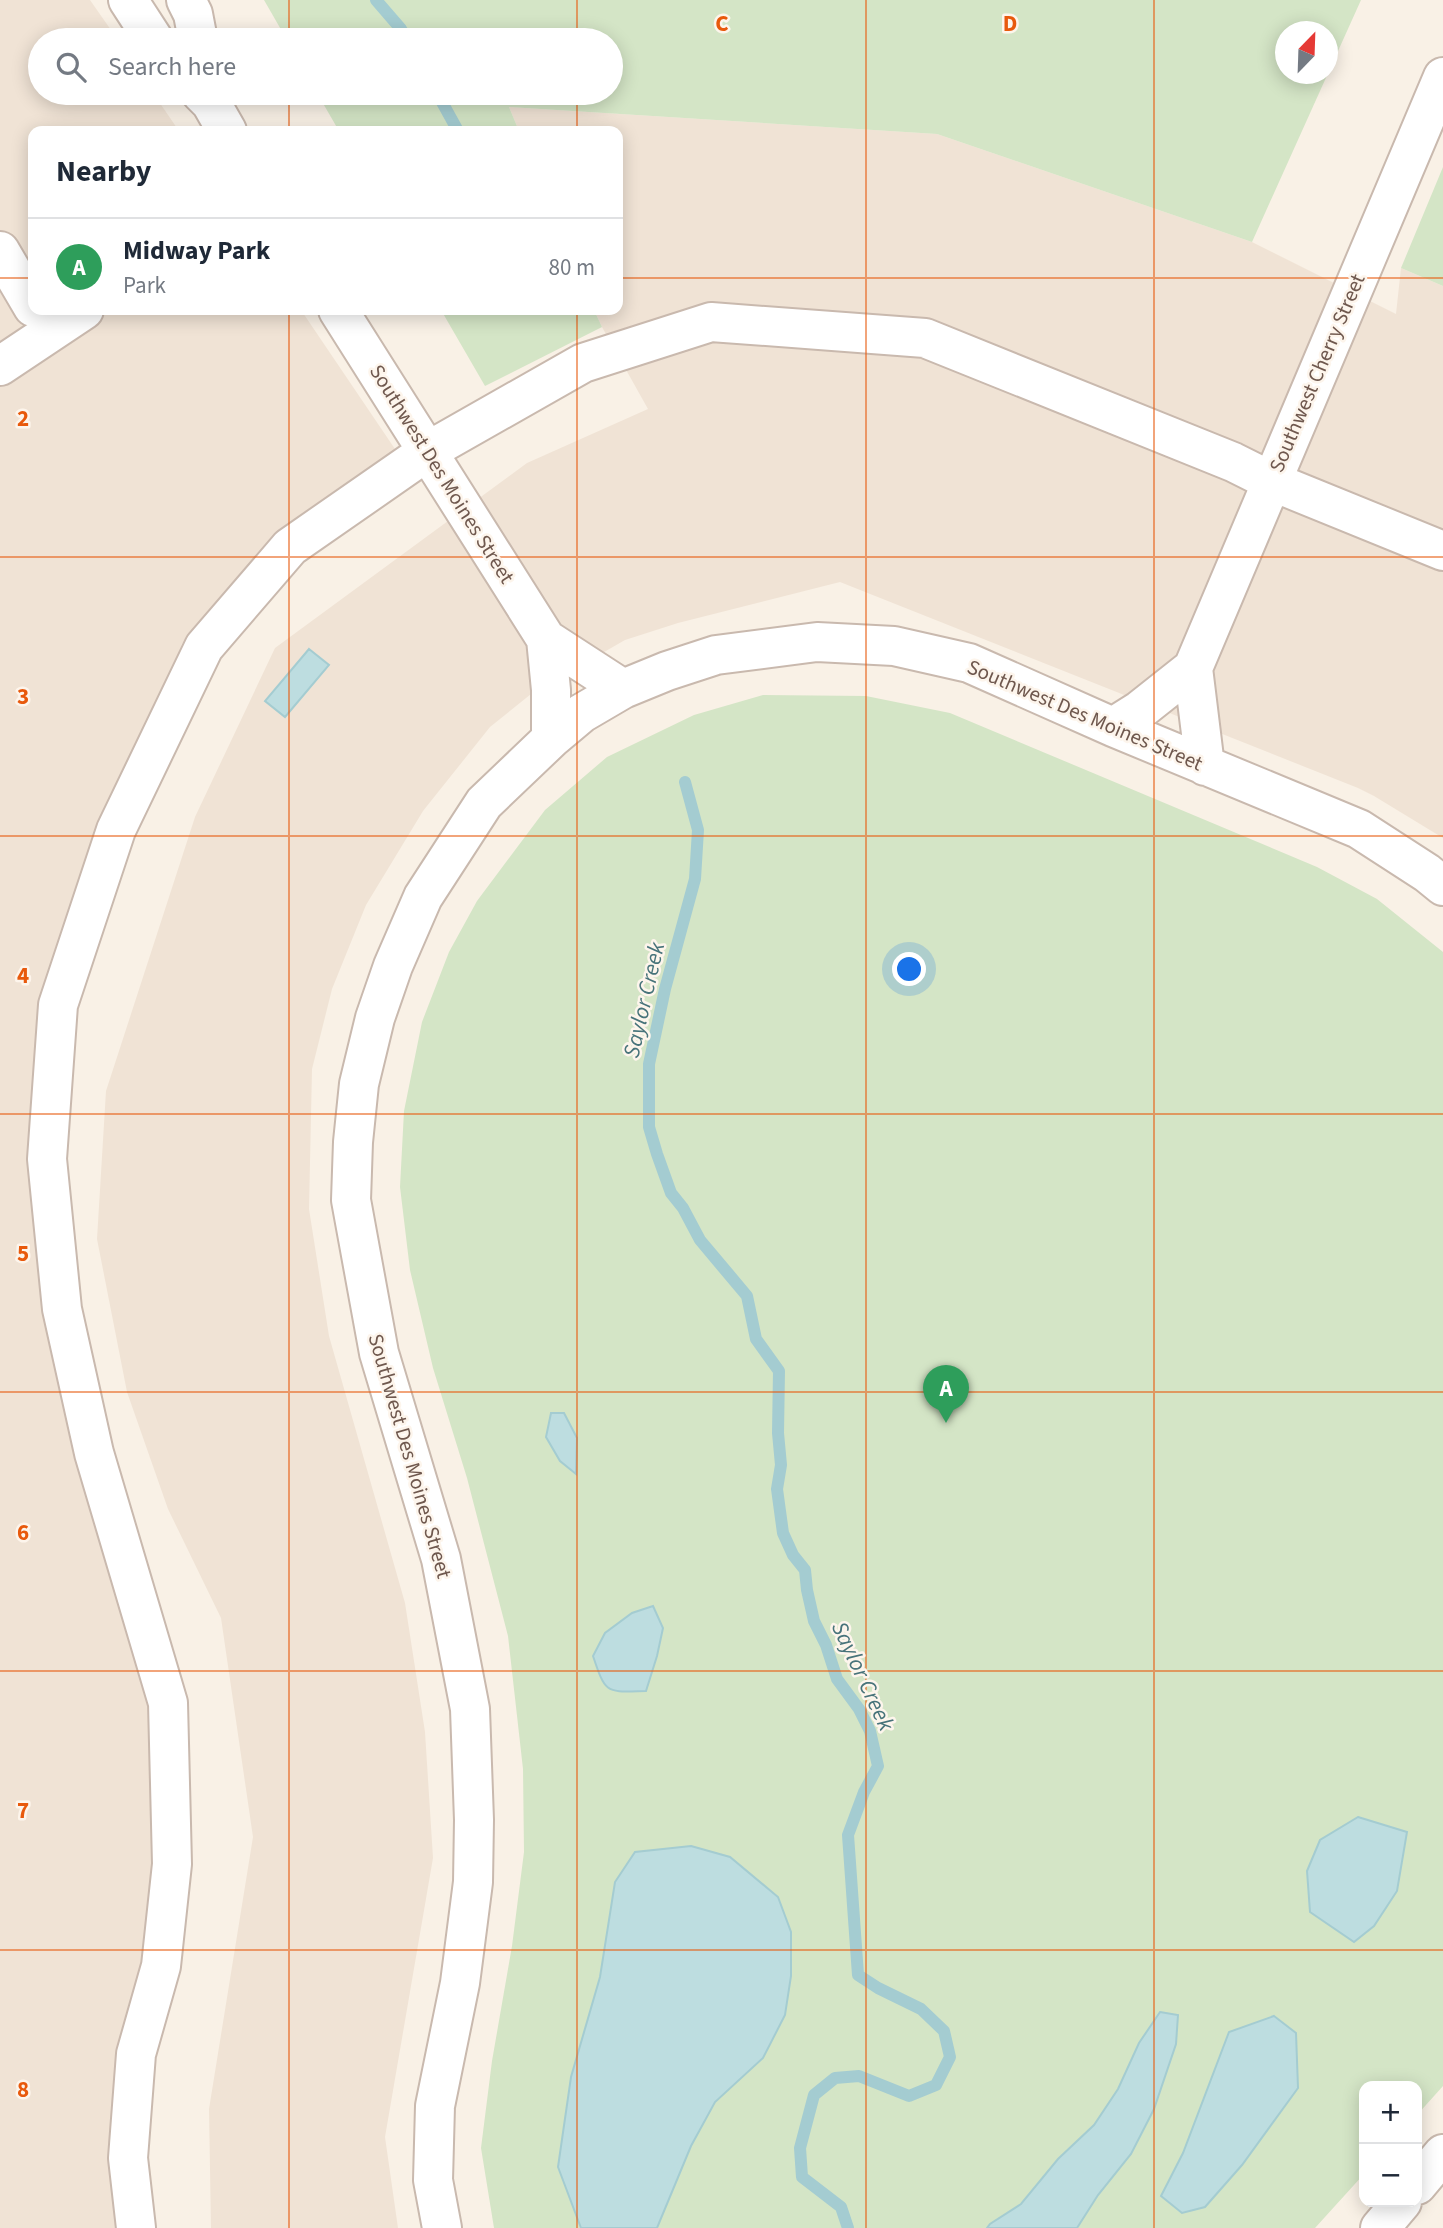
<!DOCTYPE html>
<html lang="en">
<head>
<meta charset="utf-8">
<style>
	:root { --surface:#fff; --page:#f2f2f3; --text:#1f2937; --muted:#747a83; --line:#e0e1e3; --accent:#111827 }
	body { margin:0; font-family:"Source Sans 3",sans-serif; background:var(--page); color:var(--text) }
	.controls { position:absolute; right:21px; bottom:21px; display:grid; overflow:hidden; border-radius:14px; box-shadow:0 4px 18px #0003 }
	.controls button { width:63px; height:63px; display:grid; place-items:center; padding:0; border:0; border-bottom:2px solid var(--line); background:var(--surface); color:var(--text); font:35px sans-serif }
	.compass { position:absolute; left:1275px; top:21px; width:63px; height:63px; border-radius:50%; background:var(--surface); box-shadow:0 4px 18px #0003; rotate:23deg }
	.you { position:absolute; left:910px; top:970px; width:24px; height:24px; margin:-18px; border:5px solid #fff; border-radius:50%; background:#1a73e8; box-shadow:0 0 0 10px #1a73e833 }
	.badge { display:grid; place-items:center; width:46px; height:46px; border-radius:50%; background:var(--accent); color:#fff; font-size:23px; font-weight:700 }
	.pin { position:absolute; translate:-50% -58px; filter:drop-shadow(0 2px 4px #0008) }
	.pin::after { content:''; position:absolute; top:37px; width:24px; height:21px; background:inherit; clip-path:polygon(0 0,100% 0,50% 100%) }
	.list { margin:0; padding:0; list-style:none }
	h2 { display:flex; justify-content:space-between; align-items:center; height:91px; margin:0; padding:0 28px; font-size:30px }
	h2 small { font-size:23px; font-weight:400; color:var(--muted) }
	.list li { display:grid; grid-template-columns:46px 1fr auto; gap:21px; align-items:center; box-sizing:border-box; height:98px; padding:0 28px; border-top:2px solid var(--line) }
	.list b { display:block; font-size:26px; white-space:nowrap }
	.list p { margin:0; font-size:23px; white-space:nowrap; color:var(--muted) }
	.list em { font-size:23px; font-style:normal; color:var(--muted) }
	.icon { flex:none; width:38px; height:38px; fill:none; stroke:currentColor; stroke-width:2; stroke-linecap:round; stroke-linejoin:round }
	.map { position:relative; flex:none; width:1443px; height:2228px; overflow:hidden }
	.search { position:absolute; background:var(--surface); box-shadow:0 4px 18px #0003; left:28px; top:28px; width:595px; height:77px; display:flex; align-items:center; gap:18px; box-sizing:border-box; padding:0 24px; border-radius:38px; color:var(--muted); font-size:26px }
	.panel { position:absolute; background:var(--surface); box-shadow:0 4px 18px #0003; left:28px; top:126px; width:595px; height:189px; border-radius:14px }
	.map>svg:first-child { display:block }
	.residential { fill:#f0e3d5 }
	.green { fill:#d4e5c6; fill-rule:evenodd }
	.water { fill:#bddde0; stroke:#a4ccd1; stroke-width:2 }
	.lines { fill:none; stroke-linecap:round; stroke-linejoin:round }
	.stream { stroke:#a4ccd1; stroke-width:12 }
	.minor-casing { stroke:#c9b9ae; stroke-width:42 }
	.minor { stroke:#fff; stroke-width:38 }
	.grid { fill:none; stroke:#e8590c; stroke-width:2; stroke-opacity:0.55 }
	.labels { text-anchor:middle; dominant-baseline:central; stroke-width:5; stroke-linejoin:round; paint-order:stroke }
	.street-label { font-size:21px; fill:#6f584e; stroke:#fdf5ec }
	.water-label { font-size:23px; font-style:italic; fill:#47737a; stroke:#fdf5ec }
	.grid-label { font-size:23px; text-anchor:middle; font-weight:bold; fill:#e8590c; stroke:#fdf5ec; stroke-width:5; stroke-linejoin:round; paint-order:stroke }
</style>
</head>
<body>
<div class="map">
<svg width="1443" height="2228" viewBox="0 0 1443 2228">
	<rect width="100%" height="100%" fill="#f9f1e6"/>
	<path class="residential" d="M 0,0 L 90,0 L 118,40 L 40,40 L 40,93 L 153,93 L 179,131 L 33,131 L 33,310 L 301,310 L 397,452 L 294,530 L 182,644 L 97,876 L 49,1085 L 53,1272 L 151,1692 L 167,1888 L 133,2228 L 0,2228 Z
		M 509,107 L 937,134 L 1252,242 L 1396,314 L 1401,268 L 1443,286 L 1443,838 L 1374,796 L 1358,788 L 840,582 L 678,623 L 625,640 L 531,694 L 490,727 L 423,811 L 366,905 L 332,989 L 312,1069 L 309,1209 L 329,1336 L 405,1603 L 425,1732 L 433,1858 L 385,2137 L 398,2228 L 211,2228 L 209,2109 L 253,1837 L 221,1618 L 168,1509 L 127,1392 L 97,1239 L 106,1091 L 195,817 L 275,648 L 527,463 L 648,409 L 602,327 L 594,310 L 618,310 L 618,131 L 519,131 Z"/>
	<path class="green" d="M 264,0 L 1361,0 L 1252,242 L 937,134 L 509,107 L 519,131 L 339,131 L 317,93 L 611,93 L 611,40 L 287,40 ZM 1286,32 L 1328,32 L 1328,74 L 1286,74 Z
		M 1443,167 L 1443,286 L 1401,268 Z
		M 441,310 L 594,310 L 602,327 L 485,386 Z
		M 763,695 L 866,696 L 950,713 L 1317,867 L 1377,899 L 1443,952 L 1443,2086 L 1417,2115 L 1417,2086 L 1364,2086 L 1364,2174 L 1315,2228 L 494,2228 L 481,2148 L 492,2061 L 512,1946 L 524,1852 L 523,1769 L 508,1636 L 467,1478 L 433,1368 L 410,1270 L 400,1187 L 404,1111 L 422,1022 L 449,952 L 477,901 L 545,810 L 607,757 L 694,715 Z"/>
	<path class="water" d="M 309,649 L 329,665 L 285,717 L 265,701 Z
		M 551,1413 L 564,1413 L 577,1438 L 576,1474 L 560,1461 L 546,1437 Z
		M 653,1606 L 663,1628 L 657,1656 L 646,1691 C 606,1692 606,1695 593,1656 L 605,1633 L 632,1613 Z
		M 1358,1817 L 1407,1832 L 1397,1891 L 1374,1926 L 1354,1942 L 1310,1912 L 1307,1871 L 1320,1840 Z
		M 691,1846 L 730,1857 L 778,1897 L 791,1932 L 791,1976 L 785,2015 L 763,2058 L 715,2102 L 691,2146 L 657,2228 L 581,2228 L 558,2167 L 571,2077 L 600,1977 L 615,1882 L 635,1852 Z
		M 1160,2012 L 1178,2015 L 1176,2044 L 1154,2109 L 1131,2154 L 1098,2195 L 1077,2228 L 987,2228 L 990,2224 L 1021,2204 L 1058,2159 L 1094,2125 L 1118,2089 L 1139,2043 Z
		M 1274,2016 L 1296,2033 L 1298,2088 L 1242,2165 L 1205,2207 L 1182,2213 L 1161,2196 L 1183,2153 L 1229,2032 Z"/>
	<g class="lines">
		<path class="stream" d="M 376,0 L 401,29 L 407,40
			M 437,93 L 458,131
			M 685,782 L 698,830 L 695,879 L 665,989 L 649,1064 L 649,1127 L 657,1154 L 671,1193 L 683,1208 L 700,1240 L 747,1296 L 756,1339 L 779,1371 L 778,1433 L 781,1465 L 777,1489 L 783,1533 L 793,1555 L 805,1570 L 807,1590 L 814,1621 L 826,1645 L 837,1679 L 859,1709 L 870,1731 L 878,1766 L 864,1792 L 848,1835 L 858,1975 L 878,1988 L 921,2009 L 944,2031 L 950,2057 L 936,2085 L 909,2096 L 859,2076 L 835,2078 L 814,2095 L 800,2148 L 802,2177 L 841,2207 L 848,2228"/>
		<defs>
			<path id="minor" d="M 128,0 L 154,40
				M 186,0 L 193,14 L 198,40
				M 201,93 L 211,103 L 227,131
				M 0,251 L 33,307
				M 338,310 L 546,639
				M 0,366 L 84,310
				M 1193,668 L 1443,77
				M 1113,727 L 1140,710 L 1193,668 L 1205,766
				M 551,739 L 551,690 L 546,639 L 623,689
				M 1417,2185 L 1443,2154
				M 136,2228 L 128,2158 L 136,2054 L 161,1966 L 172,1864 L 168,1703 L 94,1453 L 62,1309 L 47,1159 L 58,1005 L 116,830 L 204,647 L 290,547 L 428,451 L 583,363 L 711,322 L 925,338 L 1233,462 L 1271,481 L 1443,551
				M 442,2228 L 433,2180 L 435,2106 L 460,1983 L 473,1882 L 474,1820 L 470,1709 L 441,1559 L 379,1353 L 351,1200 L 353,1142 L 359,1084 L 375,1018 L 393,966 L 423,897 L 484,803 L 551,739 L 582,713 L 623,689 L 667,671 L 716,655 L 817,642 L 894,646 L 969,663 L 1113,727 L 1359,829 L 1427,873 L 1443,886
				M 1380,2228 L 1402,2202"/>
		</defs>
		<use href="#minor" class="minor-casing"/>
		<use href="#minor" class="minor"/>
	</g>
	<path class="grid" d="M 289,0 L 289,40M 577,0 L 577,40M 866,0 L 866,2228M 1154,0 L 1154,2228M 289,93 L 289,131M 577,93 L 577,131M 0,278 L 33,278M 618,278 L 1443,278M 289,310 L 289,2228M 577,310 L 577,2228M 0,557 L 1443,557M 0,836 L 1443,836M 0,1114 L 1443,1114M 0,1392 L 1443,1392M 0,1671 L 1443,1671M 0,1950 L 1443,1950"/>
	<g class="labels">
		<g class="street-label">
			<text transform="translate(1317 373) rotate(-67)">Southwest Cherry Street</text>
			<text transform="translate(442 474) rotate(58)">Southwest Des Moines Street</text>
			<text transform="translate(1085 715) rotate(23)">Southwest Des Moines Street</text>
			<text transform="translate(410 1456) rotate(74)">Southwest Des Moines Street</text>
		</g>
		<g class="water-label">
			<text transform="translate(644 1000) rotate(-77)">Saylor Creek</text>
			<text transform="translate(863 1676) rotate(65)">Saylor Creek</text>
		</g>
	</g>
	<g class="grid-label">
		<text x="722" y="31">C</text>
		<text x="1010" y="31">D</text>
		<text x="23" y="426">2</text>
		<text x="23" y="704">3</text>
		<text x="23" y="983">4</text>
		<text x="23" y="1261">5</text>
		<text x="23" y="1540">6</text>
		<text x="23" y="1818">7</text>
		<text x="23" y="2097">8</text>
	</g>
</svg>
<div class="controls">
<button>+</button>
<button>−</button>
</div>
<svg class="compass" viewBox="-18 -18 36 36"><path d="M0-13l5 13h-10z" fill="#e53935"/><path d="M0 13l5-13h-10z" fill="#747a83"/></svg>
<div class="you"></div>
<div class="pin badge" style="left:946px;top:1423px;background:#2e9e5b">A</div>
<div class="search"><svg class="icon" aria-label="search" viewBox="0 0 24 24"><circle cx="10" cy="10" r="6"/><path d="M15 15l6 6"/></svg>Search here</div>
<section class="panel">
<h2>Nearby<small></small></h2>
<ul class="list">
<li><span class="badge" style="background:#2e9e5b">A</span><div><b>Midway Park</b><p>Park</p></div><em>80 m</em></li>
</ul>
</section>
</div>
</body>
</html>
